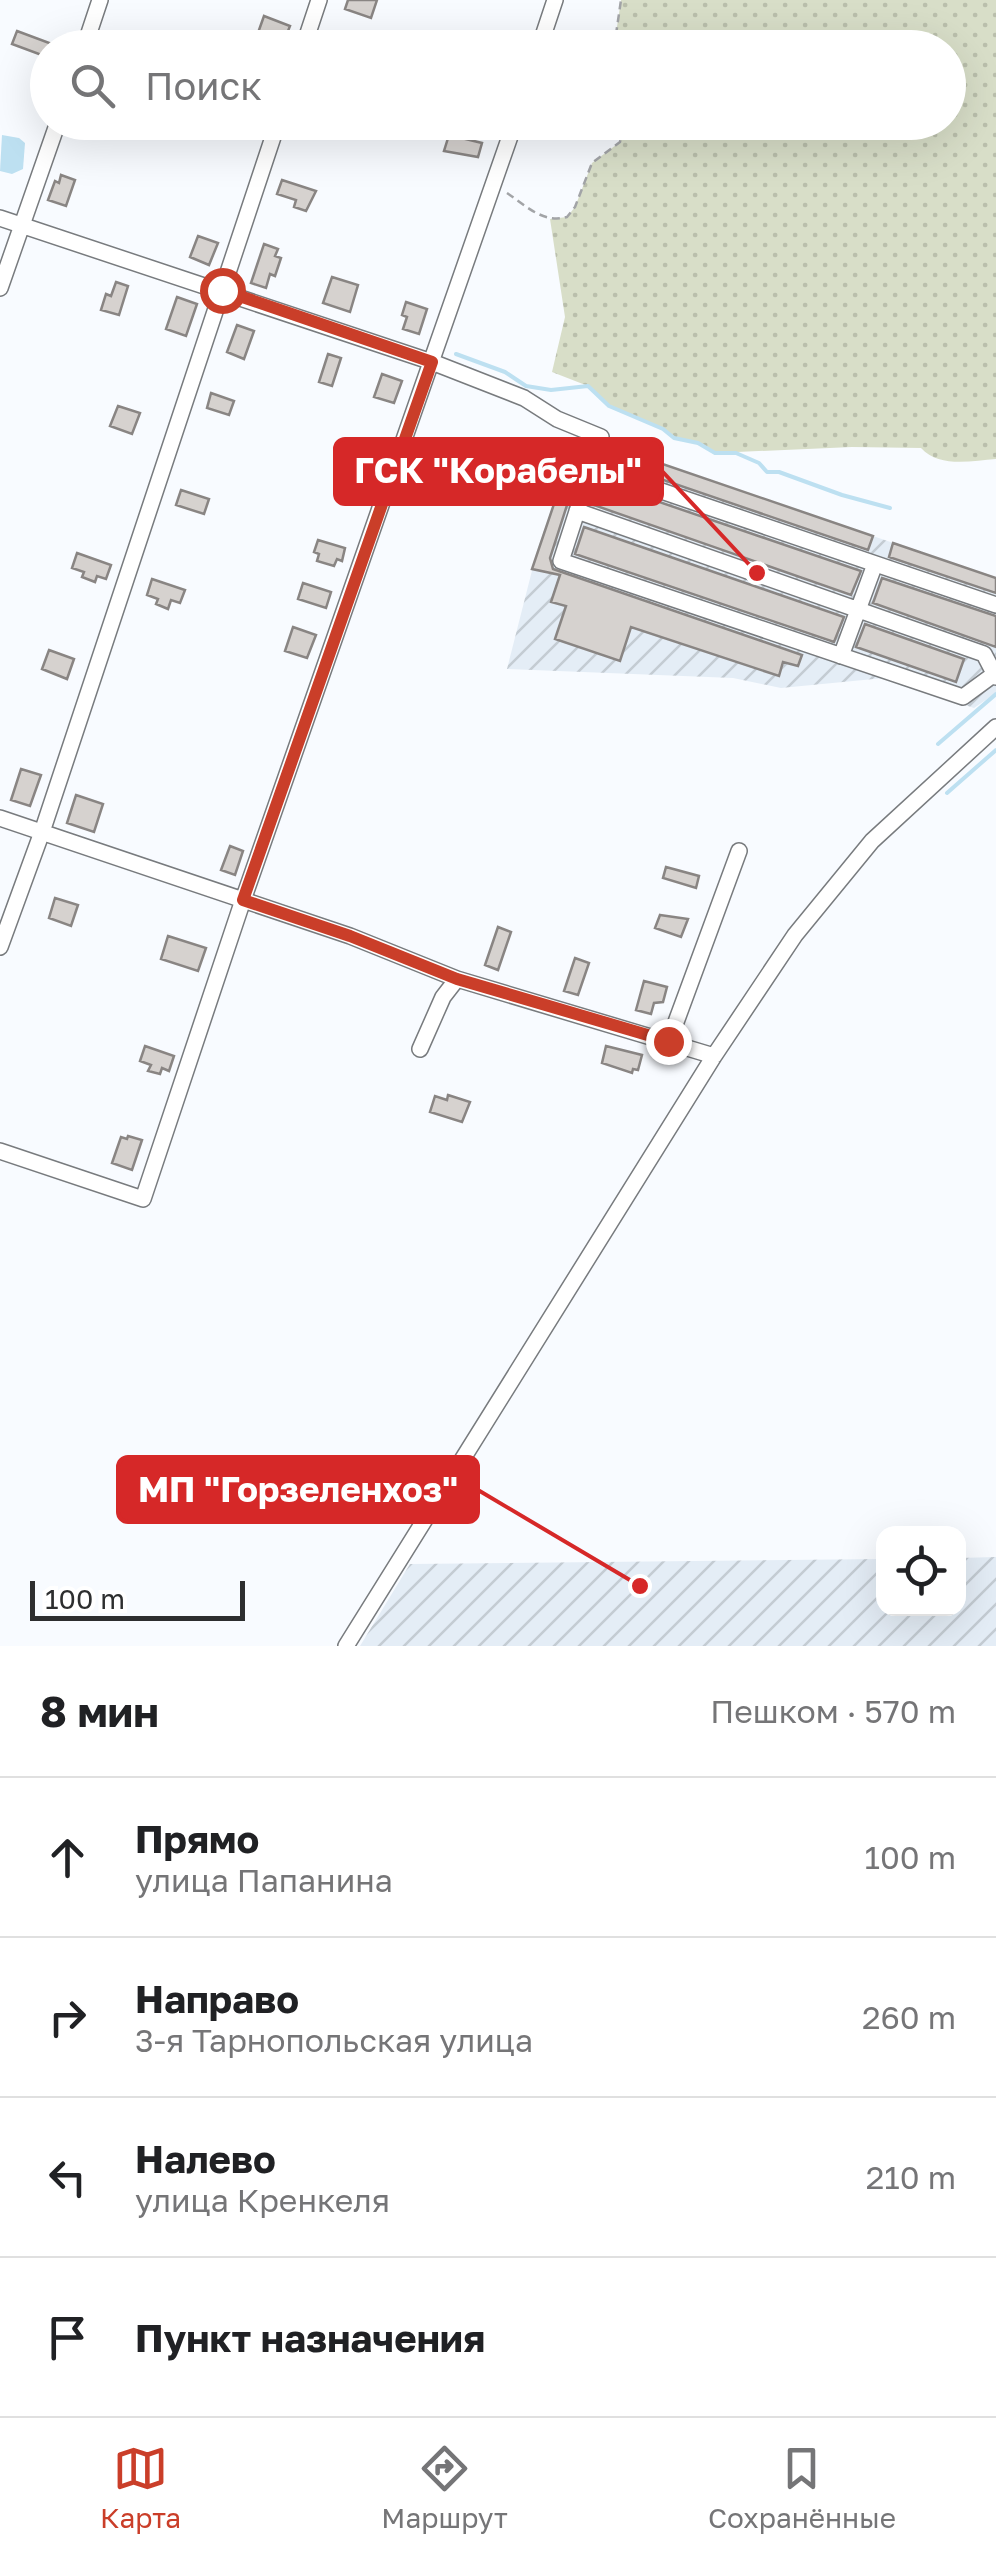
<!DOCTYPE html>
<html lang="ru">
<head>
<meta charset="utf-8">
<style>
	:root { --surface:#fff; --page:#f2f2f2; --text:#202124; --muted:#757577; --line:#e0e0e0; --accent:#ca3e29 }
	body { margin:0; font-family:"Golos Text",sans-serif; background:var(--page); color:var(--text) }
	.controls { position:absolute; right:30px; bottom:30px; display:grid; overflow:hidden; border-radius:20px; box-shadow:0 10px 40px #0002 }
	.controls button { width:90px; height:90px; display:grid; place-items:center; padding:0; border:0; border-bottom:2px solid var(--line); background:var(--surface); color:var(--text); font:50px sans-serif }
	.scale { position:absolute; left:30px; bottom:25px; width:215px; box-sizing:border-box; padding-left:10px; border:5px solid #2d2e2f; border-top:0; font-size:28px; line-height:35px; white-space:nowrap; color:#2d2e2f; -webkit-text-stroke:8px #fff; paint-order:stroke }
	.stop { position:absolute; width:30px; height:30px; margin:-22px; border:8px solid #ca3e29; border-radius:50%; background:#fff }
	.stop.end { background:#ca3e29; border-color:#fff; box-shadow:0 2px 10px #0008 }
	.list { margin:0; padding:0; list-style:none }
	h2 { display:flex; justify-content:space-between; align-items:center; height:130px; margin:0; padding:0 40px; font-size:42px }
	h2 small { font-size:32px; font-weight:400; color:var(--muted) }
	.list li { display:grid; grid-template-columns:65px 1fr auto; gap:30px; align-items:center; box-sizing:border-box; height:160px; padding:0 40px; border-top:2px solid var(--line) }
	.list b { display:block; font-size:38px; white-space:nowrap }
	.list p { margin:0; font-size:32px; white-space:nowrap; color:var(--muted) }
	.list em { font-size:32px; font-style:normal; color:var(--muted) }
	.icon { flex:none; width:55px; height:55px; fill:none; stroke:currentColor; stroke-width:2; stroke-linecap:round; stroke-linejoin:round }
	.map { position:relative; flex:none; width:996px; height:1646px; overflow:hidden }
	.search { position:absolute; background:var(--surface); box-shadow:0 10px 40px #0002; left:30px; right:30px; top:30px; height:110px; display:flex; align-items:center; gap:25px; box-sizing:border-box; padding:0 35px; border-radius:55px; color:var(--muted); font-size:38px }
	.sheet { height:770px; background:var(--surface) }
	nav { display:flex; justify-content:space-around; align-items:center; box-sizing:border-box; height:140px; border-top:2px solid var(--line); background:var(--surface); font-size:28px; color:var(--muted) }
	nav a { display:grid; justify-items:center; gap:5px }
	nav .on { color:var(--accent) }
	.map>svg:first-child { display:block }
	.industrial { fill:url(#industrial-furrows) }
	.grass { fill:url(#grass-dots) }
	.water { fill:#bde0f1 }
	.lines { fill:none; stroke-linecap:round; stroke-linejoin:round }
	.stream { stroke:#bde0f1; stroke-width:4 }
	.building { fill:#d6d2cf; stroke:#898583; stroke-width:2.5 }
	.minor-casing { stroke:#787b7e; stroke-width:18 }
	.path { stroke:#a2a4a7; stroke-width:2.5; stroke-dasharray:8 5; stroke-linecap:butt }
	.minor { stroke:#fff; stroke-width:15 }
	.route { stroke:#ca3e29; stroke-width:12 }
	.leader { fill:none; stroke:#d62828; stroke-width:4 }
	.callout-dot { fill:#d62828; stroke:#fff; stroke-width:4 }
	.callout { fill:#d62828; stroke:#d62828; stroke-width:4 }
	.callout-label { font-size:35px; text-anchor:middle; font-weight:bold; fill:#fff }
</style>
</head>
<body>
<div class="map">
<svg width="996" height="1646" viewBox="0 0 996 1646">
	<defs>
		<pattern id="industrial-furrows" width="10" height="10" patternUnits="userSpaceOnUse" patternTransform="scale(2.5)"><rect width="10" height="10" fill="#e4edf6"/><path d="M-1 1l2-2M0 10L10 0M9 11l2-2" fill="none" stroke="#c4ccd3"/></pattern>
		<pattern id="grass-dots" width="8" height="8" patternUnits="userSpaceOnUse" patternTransform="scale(2.5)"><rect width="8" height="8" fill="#d8dec8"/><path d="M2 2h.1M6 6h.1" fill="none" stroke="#babfac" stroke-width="1.8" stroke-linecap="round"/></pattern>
	</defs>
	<rect width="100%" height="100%" fill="#f8fbff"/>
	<path class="industrial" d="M 577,435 L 996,578 L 996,693 L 974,708 L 884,678 L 781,688 L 733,678 L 507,669 L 537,551 Z
		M 996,1557 L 996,1646 L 360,1646 L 410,1564 L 883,1559 L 884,1608 L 958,1608 L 959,1558 Z"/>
	<path class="grass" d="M 621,0 L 996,0 L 996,459 C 971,461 939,468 921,448 L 852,447 L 715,453 L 698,443 L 674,438 L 663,429 L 609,406 L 588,386 L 552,372 L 565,317 L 550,219 L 567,217 L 575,207 L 592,163 L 620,142 L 624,123 L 948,122 L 948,48 L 614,47 Z"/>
	<path class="water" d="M 2,135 L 19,138 L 25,143 L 23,169 L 12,174 L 0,171 Z"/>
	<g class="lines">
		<path class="stream" d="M 456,354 L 505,372 L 526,386 L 551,390 L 588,386 L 609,406 L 663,429 L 674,438 L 698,443 L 715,453 L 736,453 L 759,463 L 767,472 L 779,472 L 842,495 L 890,508
			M 938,744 L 996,694
			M 947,793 L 996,750"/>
	</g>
	<path class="building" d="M 348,0 L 377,0 L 371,18 L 345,9 Z
		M 264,16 L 290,26 L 286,36 L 277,33 L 275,36 L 259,30 Z
		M 17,31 L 52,44 L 48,48 L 47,57 L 12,44 Z
		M 449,135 L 482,143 L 478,157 L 444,151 Z
		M 61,175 L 75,180 L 66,206 L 48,200 L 55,181 L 59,183 Z
		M 282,180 L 316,191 L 306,211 L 294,207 L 296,200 L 277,194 Z
		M 198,236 L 218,243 L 209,265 L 190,257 Z
		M 264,244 L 278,249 L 275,256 L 281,258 L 275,276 L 270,274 L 266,288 L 251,283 Z
		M 332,277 L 358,285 L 350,312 L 323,303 Z
		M 116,282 L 128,286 L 119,315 L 101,310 L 106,294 L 111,296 Z
		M 177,297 L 197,304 L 186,336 L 166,329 Z
		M 406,302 L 427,309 L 419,334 L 403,329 L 407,317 L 402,315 Z
		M 237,325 L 254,331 L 244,359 L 227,352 Z
		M 328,354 L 341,358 L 332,386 L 319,382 Z
		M 382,374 L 402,381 L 394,403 L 374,397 Z
		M 211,393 L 234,401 L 229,415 L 207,408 Z
		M 118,406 L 140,413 L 132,434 L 110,426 Z
		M 576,439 L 587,443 L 550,558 L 553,569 L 802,655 L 798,666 L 783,662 L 779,676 L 631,627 L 620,661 L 555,639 L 566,606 L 551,602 L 560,575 L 532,569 Z
		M 610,446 L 873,536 L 868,550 L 605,460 Z
		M 598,481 L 861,571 L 851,595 L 591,504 Z
		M 181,490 L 209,499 L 204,514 L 176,505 Z
		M 584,527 L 844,617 L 834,642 L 575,554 Z
		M 318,540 L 345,548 L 342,561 L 337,559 L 334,566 L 317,561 L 319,554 L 314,552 Z
		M 893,543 L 996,578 L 996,593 L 889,557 Z
		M 77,553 L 111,565 L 106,579 L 97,576 L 95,582 L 82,577 L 84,572 L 72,568 Z
		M 882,578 L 996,616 L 996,647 L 873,603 Z
		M 152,579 L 185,590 L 180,603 L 171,600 L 168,609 L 156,604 L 158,599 L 147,595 Z
		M 303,583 L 331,592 L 326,608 L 298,599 Z
		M 865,624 L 964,659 L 956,682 L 856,647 Z
		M 293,627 L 316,635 L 307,658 L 285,651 Z
		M 49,650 L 74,659 L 67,679 L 42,669 Z
		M 21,769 L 41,775 L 30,806 L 11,800 Z
		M 76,795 L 103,804 L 94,832 L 67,823 Z
		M 230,846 L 243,851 L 235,875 L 221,870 Z
		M 666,867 L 699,876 L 696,888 L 663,878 Z
		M 55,898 L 78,905 L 71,926 L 49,918 Z
		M 660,915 L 688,919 L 681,937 L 655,928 Z
		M 498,927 L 511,932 L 498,970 L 485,965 Z
		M 168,936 L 206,948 L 198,971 L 161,959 Z
		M 575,958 L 589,963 L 578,995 L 564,991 Z
		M 644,981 L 667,987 L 663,1002 L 654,1003 L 651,1014 L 636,1010 Z
		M 145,1046 L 174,1056 L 169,1071 L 162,1068 L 160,1074 L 148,1071 L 151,1065 L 140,1061 Z
		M 606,1046 L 642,1055 L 638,1070 L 633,1069 L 632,1073 L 602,1063 Z
		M 448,1095 L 470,1102 L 462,1122 L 430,1112 L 435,1096 L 447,1100 Z
		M 128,1136 L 142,1140 L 132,1170 L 112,1163 L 121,1137 L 127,1139 Z"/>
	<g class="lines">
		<defs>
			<path id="minor" d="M 84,48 L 100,0
				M 303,48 L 319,0
				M 539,48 L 555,0
				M 0,218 L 432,362 L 524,398 L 557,419 L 601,437 L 561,561 L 963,697 L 993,675
				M 0,288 L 58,122
				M 591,467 L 996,605
				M 577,511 L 984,654 L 996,677
				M 841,656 L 875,564
				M 0,818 L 350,936 L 457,979 L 714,1056
				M 0,947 L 42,832 L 278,122
				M 669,1041 L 739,851
				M 420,1049 L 443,997 L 457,979
				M 0,1151 L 143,1199 L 243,900 L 515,122
				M 346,1646 L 714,1056 L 795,935 L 872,841 L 996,727"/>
		</defs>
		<use href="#minor" class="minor-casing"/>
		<path class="path" d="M 614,48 L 621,0
			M 507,193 C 525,205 543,224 567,217 L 575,207 L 592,163 L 620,142 L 624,122"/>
		<use href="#minor" class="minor"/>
	</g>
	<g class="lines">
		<path class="route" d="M 222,290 L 432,362 L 243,900 L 350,936 L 457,979 L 668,1041"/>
	</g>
	<path class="leader" d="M757 573L662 471M640 1586L478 1490"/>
	<g class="callout-dot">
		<circle cx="757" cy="573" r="10"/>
		<circle cx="640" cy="1586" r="10"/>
	</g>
	<g class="callout">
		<rect x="335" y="439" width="327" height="65" rx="10"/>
		<rect x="118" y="1457" width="360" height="65" rx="10"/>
	</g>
	<g class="callout-label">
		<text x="498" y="483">ГСК "Корабелы"</text>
		<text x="298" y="1502">МП "Горзеленхоз"</text>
	</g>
</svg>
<div class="controls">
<button><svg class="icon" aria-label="locate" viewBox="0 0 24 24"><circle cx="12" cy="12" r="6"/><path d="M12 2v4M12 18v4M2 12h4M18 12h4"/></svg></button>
</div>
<div class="scale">100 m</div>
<div class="stop" style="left:222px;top:290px"></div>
<div class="stop end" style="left:668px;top:1041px"></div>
<div class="search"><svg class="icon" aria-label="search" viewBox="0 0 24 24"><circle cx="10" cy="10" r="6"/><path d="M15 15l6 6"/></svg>Поиск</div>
</div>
<section class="sheet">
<h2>8 мин<small>Пешком · 570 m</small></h2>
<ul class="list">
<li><svg class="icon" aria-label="ahead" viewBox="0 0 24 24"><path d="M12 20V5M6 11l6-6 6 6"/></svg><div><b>Прямо</b><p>улица Папанина</p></div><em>100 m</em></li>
<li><svg class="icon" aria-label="right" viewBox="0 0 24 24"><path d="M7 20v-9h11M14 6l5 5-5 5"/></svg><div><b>Направо</b><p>3-я Тарнопольская улица</p></div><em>260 m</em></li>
<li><svg class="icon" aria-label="left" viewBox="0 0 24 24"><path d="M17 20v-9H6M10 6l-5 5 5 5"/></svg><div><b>Налево</b><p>улица Кренкеля</p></div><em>210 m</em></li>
<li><svg class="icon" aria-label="arrive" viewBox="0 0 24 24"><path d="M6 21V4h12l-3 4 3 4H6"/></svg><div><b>Пункт назначения</b></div></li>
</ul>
</section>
<nav>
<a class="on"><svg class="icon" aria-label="map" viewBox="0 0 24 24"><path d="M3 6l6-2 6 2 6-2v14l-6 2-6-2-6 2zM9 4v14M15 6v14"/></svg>Карта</a>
<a><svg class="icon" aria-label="directions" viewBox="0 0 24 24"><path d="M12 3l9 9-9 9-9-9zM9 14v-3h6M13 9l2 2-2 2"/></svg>Маршрут</a>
<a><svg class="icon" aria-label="saved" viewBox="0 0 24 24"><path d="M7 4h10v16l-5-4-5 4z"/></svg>Сохранённые</a>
</nav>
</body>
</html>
